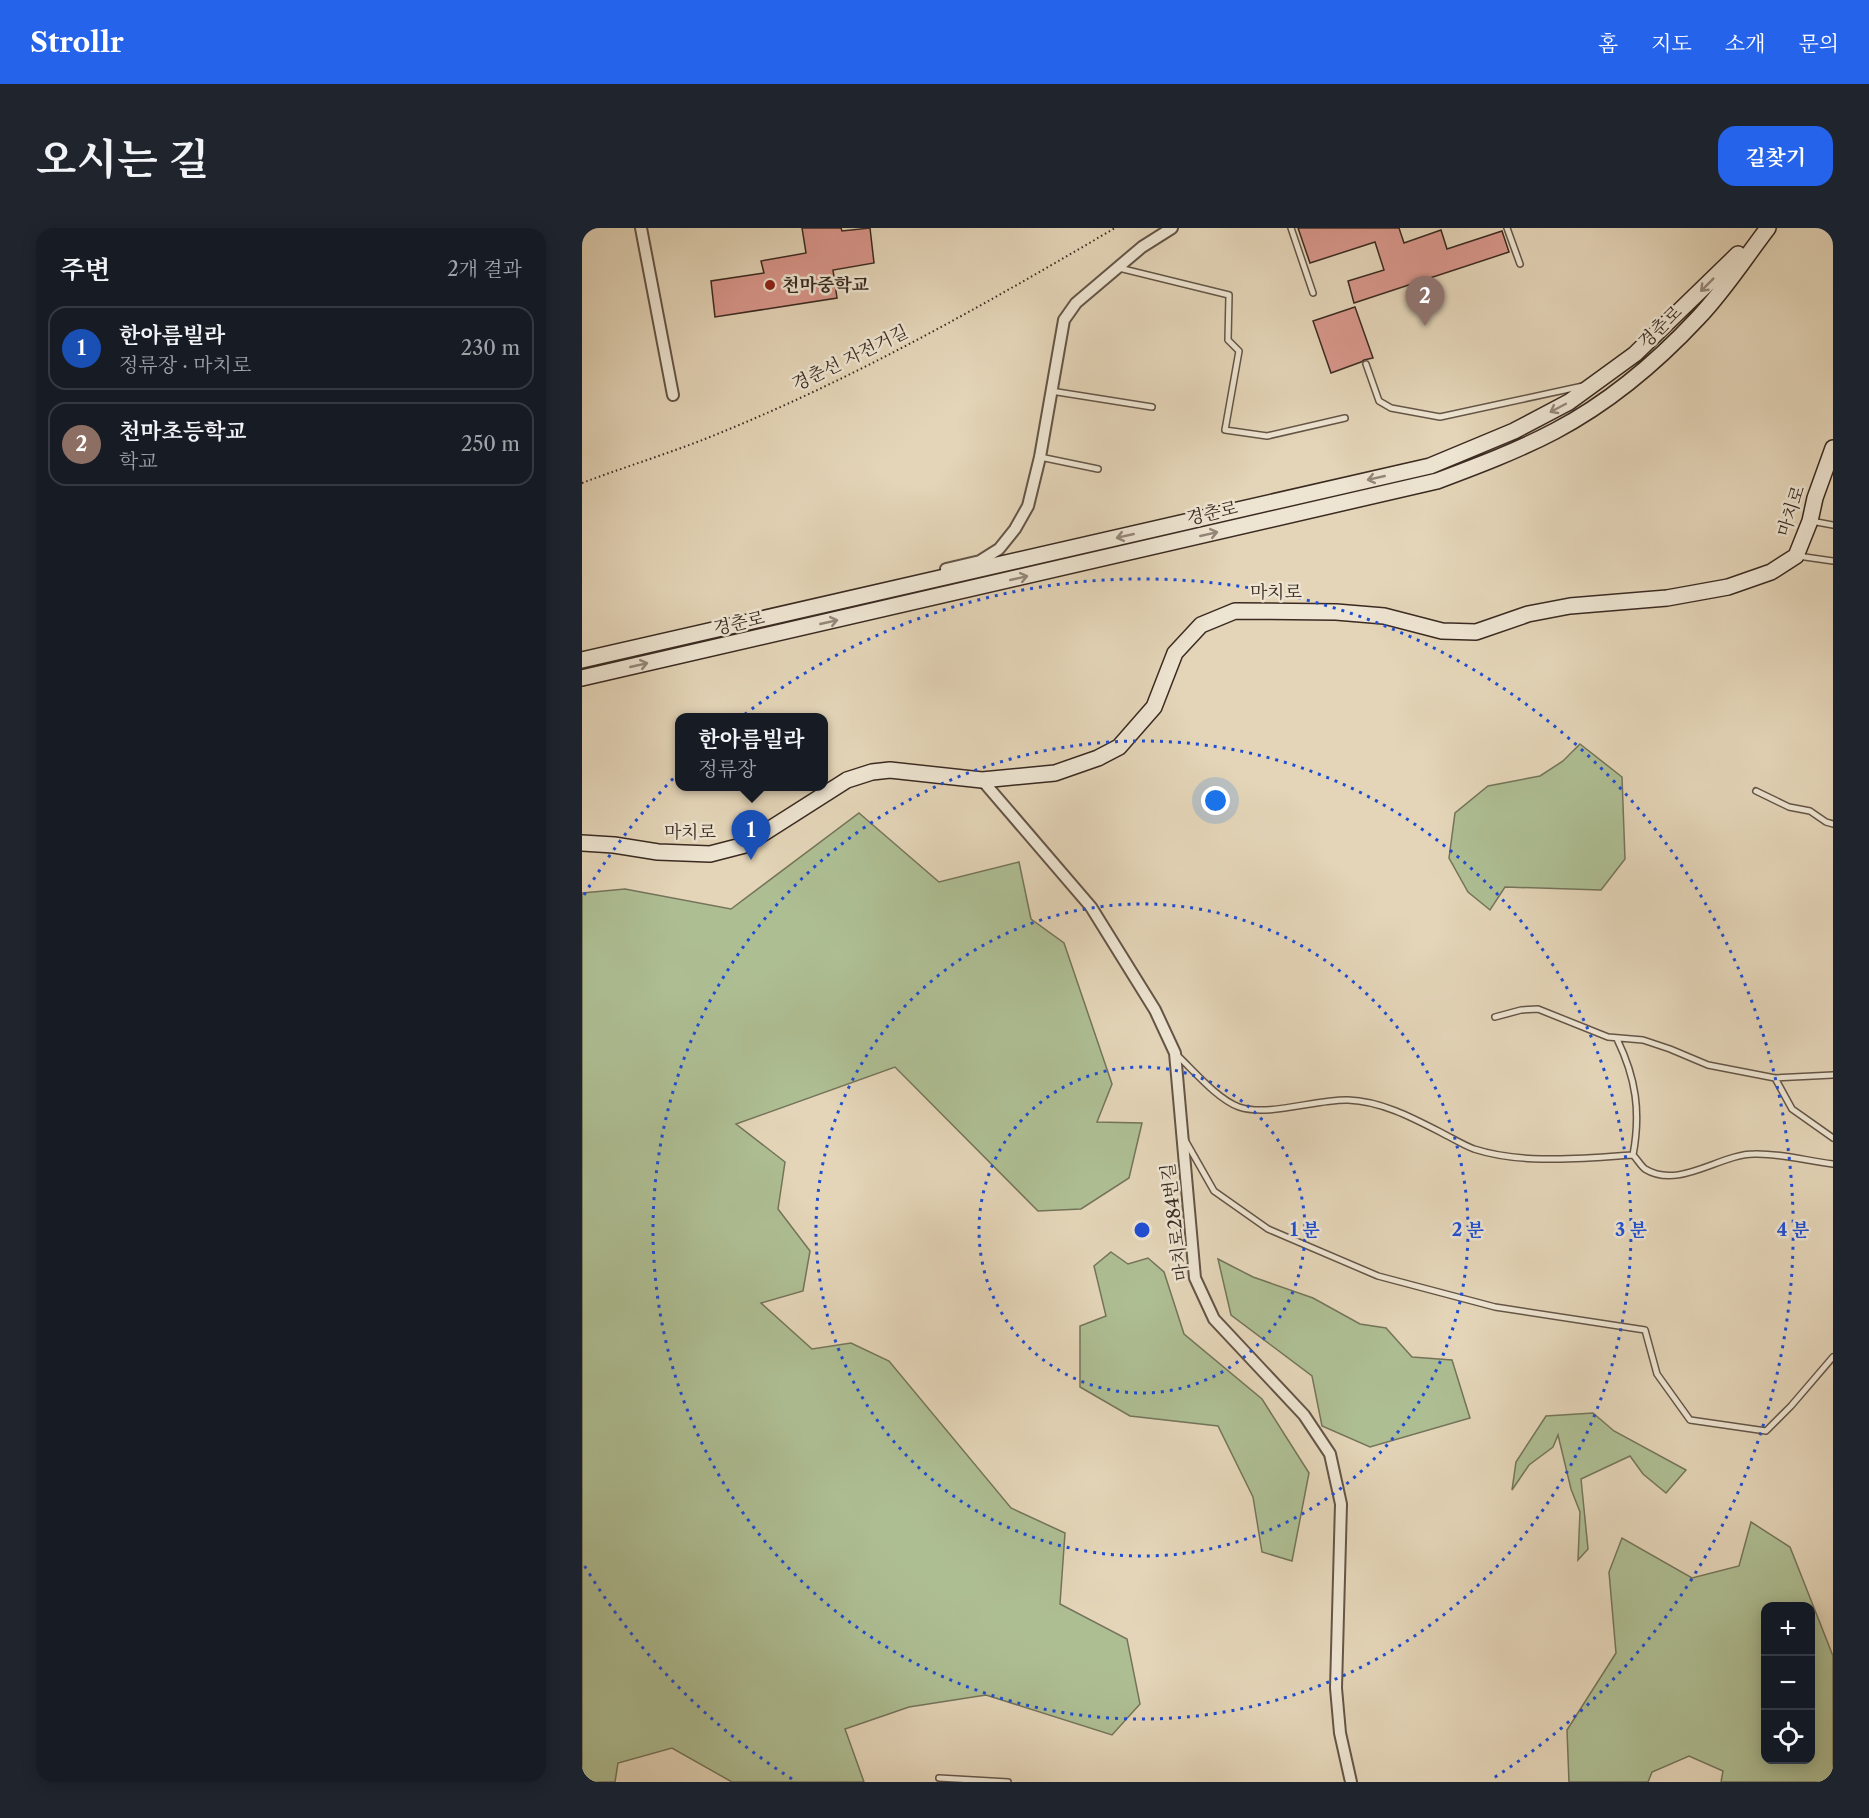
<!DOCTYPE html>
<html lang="ko">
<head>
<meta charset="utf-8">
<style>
	:root { --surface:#171b24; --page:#20242c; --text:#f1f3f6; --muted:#9ea1a6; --line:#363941; --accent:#2563eb }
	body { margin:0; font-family:"Libre Caslon Text","Noto Serif KR",serif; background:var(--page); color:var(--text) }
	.controls { position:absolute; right:18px; bottom:18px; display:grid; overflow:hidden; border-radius:12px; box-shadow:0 3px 15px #0003 }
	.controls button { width:54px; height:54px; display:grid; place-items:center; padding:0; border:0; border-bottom:2px solid var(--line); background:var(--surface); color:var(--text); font:30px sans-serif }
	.you { position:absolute; left:634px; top:573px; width:21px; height:21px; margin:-15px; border:4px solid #fff; border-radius:50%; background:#1a73e8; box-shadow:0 0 0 9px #1a73e833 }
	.badge { display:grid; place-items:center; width:39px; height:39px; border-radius:50%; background:var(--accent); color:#fff; font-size:20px; font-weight:700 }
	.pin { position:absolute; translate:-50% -50px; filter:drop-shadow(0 2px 3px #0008) }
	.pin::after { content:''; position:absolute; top:32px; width:21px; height:18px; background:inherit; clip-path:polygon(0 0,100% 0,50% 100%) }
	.popup { position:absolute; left:93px; top:485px; width:153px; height:78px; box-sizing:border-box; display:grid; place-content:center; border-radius:12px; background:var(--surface); filter:drop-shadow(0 2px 4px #0005); font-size:20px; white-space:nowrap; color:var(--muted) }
	.popup b { font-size:22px; color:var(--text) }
	.popup::after { content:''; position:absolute; left:50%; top:100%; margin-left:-12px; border:12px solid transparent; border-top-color:var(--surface) }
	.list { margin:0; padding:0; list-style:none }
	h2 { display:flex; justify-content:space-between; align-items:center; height:78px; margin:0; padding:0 24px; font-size:26px }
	h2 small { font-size:20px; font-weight:400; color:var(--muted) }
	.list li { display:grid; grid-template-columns:39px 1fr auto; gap:18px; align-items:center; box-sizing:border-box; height:84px; margin:0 12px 12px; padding:0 12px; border:2px solid var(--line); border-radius:18px }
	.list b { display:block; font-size:22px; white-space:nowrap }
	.list p { margin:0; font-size:20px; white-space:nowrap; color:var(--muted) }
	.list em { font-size:20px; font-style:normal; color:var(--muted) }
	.icon { flex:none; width:33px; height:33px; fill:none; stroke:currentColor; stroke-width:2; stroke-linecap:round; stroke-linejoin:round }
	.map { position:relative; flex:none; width:1251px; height:1554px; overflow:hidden; border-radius:18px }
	header { display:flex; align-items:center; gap:36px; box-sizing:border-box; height:84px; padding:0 30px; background:var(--accent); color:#fff }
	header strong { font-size:28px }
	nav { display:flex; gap:33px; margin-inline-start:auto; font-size:21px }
	.intro { display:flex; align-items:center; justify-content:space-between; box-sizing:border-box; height:144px; padding:0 36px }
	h1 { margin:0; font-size:42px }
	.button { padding:15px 27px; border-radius:18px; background:var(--accent); color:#fff; font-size:21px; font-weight:700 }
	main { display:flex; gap:36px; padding:0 36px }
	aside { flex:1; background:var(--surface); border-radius:18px; box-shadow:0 3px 15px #0003 }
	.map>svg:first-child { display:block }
	.green { fill:#aebe93; stroke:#74745a; stroke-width:1.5; fill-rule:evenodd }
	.building { fill:#d9978c; stroke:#3a2a21; stroke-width:1.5 }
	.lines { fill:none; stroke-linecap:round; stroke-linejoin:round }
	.lane-casing { stroke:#645547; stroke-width:8 }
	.street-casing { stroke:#645547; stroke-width:14 }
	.secondary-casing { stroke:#3a2a21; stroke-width:18 }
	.path { stroke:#3a2a21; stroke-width:2; stroke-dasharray:1.5 3; stroke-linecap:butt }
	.lane { stroke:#ede4d1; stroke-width:5 }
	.street { stroke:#ede4d1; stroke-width:10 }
	.secondary { stroke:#ede4d1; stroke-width:15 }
	.oneway { stroke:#948779 }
	.ring { fill:none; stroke:#1d4ed8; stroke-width:3; stroke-dasharray:3 6 }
	.poi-dot { fill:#8f2418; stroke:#ede4d1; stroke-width:2 }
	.labels { text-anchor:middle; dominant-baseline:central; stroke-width:5; stroke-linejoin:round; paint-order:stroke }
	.poi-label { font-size:18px; font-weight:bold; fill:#3a2a21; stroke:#ede4d1; text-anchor:start }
	.street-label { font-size:18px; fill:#3a2a21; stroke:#ede4d1 }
	.centre { fill:#1d4ed8; stroke:#ede4d1; stroke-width:3 }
	.ring-label { font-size:18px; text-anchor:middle; font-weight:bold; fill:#1d4ed8; stroke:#ede4d1; stroke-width:5; stroke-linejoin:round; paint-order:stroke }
</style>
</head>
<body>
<header>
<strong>Strollr</strong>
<nav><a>홈</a><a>지도</a><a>소개</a><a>문의</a></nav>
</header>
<div class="intro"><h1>오시는 길</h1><a class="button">길찾기</a></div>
<main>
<aside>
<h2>주변<small>2개 결과</small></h2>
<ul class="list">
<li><span class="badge" style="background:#1a4fb4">1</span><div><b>한아름빌라</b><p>정류장 · 마치로</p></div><em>230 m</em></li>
<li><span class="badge" style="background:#8d6e63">2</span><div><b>천마초등학교</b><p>학교</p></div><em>250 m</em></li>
</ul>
</aside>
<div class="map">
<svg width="1251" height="1554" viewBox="0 0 1251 1554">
	<rect width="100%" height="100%" fill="#e4d5b8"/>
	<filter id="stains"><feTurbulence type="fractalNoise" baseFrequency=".00333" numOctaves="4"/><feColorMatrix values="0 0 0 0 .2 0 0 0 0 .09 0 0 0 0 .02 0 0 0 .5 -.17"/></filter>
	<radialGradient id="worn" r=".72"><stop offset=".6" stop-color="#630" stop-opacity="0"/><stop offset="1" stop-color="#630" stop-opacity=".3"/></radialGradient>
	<path class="green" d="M 998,516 L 1040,549 L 1043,631 L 1019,662 L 923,659 L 908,682 L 886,664 L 867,630 L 873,585 L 906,558 L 958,548 L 981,533 Z
		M 277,585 L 357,654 L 437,634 L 449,691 L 482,715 L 530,856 L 515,894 L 560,895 L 547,950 L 499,981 L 456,983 L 313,839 L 154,896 L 203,934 L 196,981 L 228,1023 L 221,1063 L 179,1075 L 230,1121 L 269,1115 L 307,1133 L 429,1280 L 483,1305 L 478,1376 L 545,1411 L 558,1476 L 530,1507 L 404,1467 L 327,1479 L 263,1501 L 282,1554 L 150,1554 L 90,1520 L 36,1535 L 33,1554 L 0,1554 L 0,665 L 43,661 L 149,681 Z
		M 529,1024 L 546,1036 L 566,1030 L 582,1044 L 602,1106 L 680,1171 L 727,1245 L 710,1333 L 680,1324 L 671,1269 L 636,1198 L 548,1188 L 498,1159 L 498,1098 L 524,1088 L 512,1038 Z
		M 636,1031 L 671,1049 L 731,1070 L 778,1096 L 804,1100 L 830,1129 L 870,1132 L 888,1190 L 788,1219 L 740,1198 L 730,1148 L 649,1087 Z
		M 1011,1185 L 1032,1203 L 1104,1242 L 1084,1265 L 1061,1246 L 1048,1228 L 999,1251 L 1006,1321 L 996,1332 L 998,1284 L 989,1261 L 976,1207 L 971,1219 L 947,1237 L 930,1262 L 934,1234 L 964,1188 Z
		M 1169,1294 L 1208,1319 L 1251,1428 L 1251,1554 L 1139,1554 L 1141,1543 L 1107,1528 L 1070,1544 L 1066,1554 L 987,1554 L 985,1502 L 1034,1425 L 1027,1344 L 1040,1310 L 1110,1350 L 1157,1338 ZM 1184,1378 L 1228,1378 L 1228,1532 L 1184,1532 Z"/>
	<path class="building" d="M 220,0 L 259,0 L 260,3 L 288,0 L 292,35 L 251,42 L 255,70 L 133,89 L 129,53 L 182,45 L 179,33 L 224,25 Z
		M 716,0 L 817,0 L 822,15 L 859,2 L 865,21 L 920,3 L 927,24 L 772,75 L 766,53 L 802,42 L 793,14 L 728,35 Z
		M 773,79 L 791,130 L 782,132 L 779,134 L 749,145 L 731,93 Z"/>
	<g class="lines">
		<defs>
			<path id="lane" d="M 709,0 L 731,65
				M 925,0 L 938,36
				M 537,40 L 647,67 L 646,112 L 657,123 L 643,202 L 685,208 L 763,190
				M 784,136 L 797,173 L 809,180 L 858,189 L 1001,158
				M 469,163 L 570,179
				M 458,229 L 516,241
				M 1229,293 L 1251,297
				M 1216,328 L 1251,333
				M 1174,563 L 1207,579 L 1228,583 L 1244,594 L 1251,596
				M 913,789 L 939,782 L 956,781 L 1026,809 L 1061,812 L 1088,821 L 1126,837 L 1193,850 L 1251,847
				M 1035,811 C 1054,850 1059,884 1051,927
				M 594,826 C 611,842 635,871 657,879 C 687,889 734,871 766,872 C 799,873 831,890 860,905 C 870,910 881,917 892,921 C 942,937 999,930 1051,927
				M 1193,850 L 1210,881 L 1251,910
				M 603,912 L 632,963 L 686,1001 L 796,1048 L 913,1079 L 1063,1102 L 1075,1146 L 1108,1192 L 1184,1203 L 1209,1178 L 1251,1129
				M 1051,927 C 1055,931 1059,938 1063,941 C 1097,962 1138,926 1172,926 C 1198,925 1225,933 1251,936
				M 357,1550 L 426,1554"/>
			<path id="street" d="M 59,0 L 91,167
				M 364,341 L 398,333 L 417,321 L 433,301 L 446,278 L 458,229 L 482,92 L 494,75 L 560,19 L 590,0
				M 400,552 L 509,679 L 573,782 L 593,825 L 613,1050 L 632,1091 L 722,1187 L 748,1226 L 759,1276 L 754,1460 L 758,1505 L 769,1554"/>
			<path id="secondary" d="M 0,432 L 848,238 L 932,203 L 987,174 L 1053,126 L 1156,26
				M 0,450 L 855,253 C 895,238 935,223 973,203 C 1026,175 1075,134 1116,90 C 1142,63 1163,30 1186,0
				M 0,615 L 32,617 L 76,624 L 128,626 L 163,617 L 265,552 L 290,544 L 308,542 L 400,552 L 473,545 L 516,530 L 537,519 L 572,479 L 593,425 L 619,397 L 653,383 L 754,384 L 802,388 L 860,403 L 894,404 L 946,386 L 988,378 L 1085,370 L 1146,359 L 1189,344 L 1214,328 L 1228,293 L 1233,270 L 1251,220"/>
		</defs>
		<use href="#lane" class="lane-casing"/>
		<use href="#street" class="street-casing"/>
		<use href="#secondary" class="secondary-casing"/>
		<path class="path" d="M 0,255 C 48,237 98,222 145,202 C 281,146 407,74 533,0"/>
		<use href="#lane" class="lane"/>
		<use href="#street" class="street"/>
		<use href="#secondary" class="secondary"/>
	</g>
	<defs><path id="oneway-shaft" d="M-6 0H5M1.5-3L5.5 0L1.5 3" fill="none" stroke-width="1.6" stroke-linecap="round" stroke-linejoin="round" transform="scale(1.5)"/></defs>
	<g class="oneway">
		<use href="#oneway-shaft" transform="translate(1125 57) rotate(135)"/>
		<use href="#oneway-shaft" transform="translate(976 180) rotate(152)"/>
		<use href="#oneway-shaft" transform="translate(794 250) rotate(167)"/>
		<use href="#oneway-shaft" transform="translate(627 306) rotate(-13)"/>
		<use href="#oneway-shaft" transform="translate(543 308) rotate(167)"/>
		<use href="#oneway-shaft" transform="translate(437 350) rotate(-13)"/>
		<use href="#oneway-shaft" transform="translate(247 394) rotate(-13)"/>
		<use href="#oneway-shaft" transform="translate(57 437) rotate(-13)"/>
	</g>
	<g class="ring">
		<circle cx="560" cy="1002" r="163"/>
		<circle cx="560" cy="1002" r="326"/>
		<circle cx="560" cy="1002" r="489"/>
		<path d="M210 1551A651 651 0 0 1 2 1337M2 667A651 651 0 1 1 910 1551"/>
	</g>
	<circle class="poi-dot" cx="188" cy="57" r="6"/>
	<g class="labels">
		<g class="poi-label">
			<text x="200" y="57">천마중학교</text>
		</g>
		<g class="street-label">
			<text transform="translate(1078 99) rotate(-44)">경춘로</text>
			<text transform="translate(268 130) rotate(-26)">경춘선 자전거길</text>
			<text transform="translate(1209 283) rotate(-72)">마치로</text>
			<text transform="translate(630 285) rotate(-13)">경춘로</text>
			<text x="694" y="364">마치로</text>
			<text transform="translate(157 395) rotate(-13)">경춘로</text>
			<text x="108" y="604">마치로</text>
			<text transform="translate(593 994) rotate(-97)">마치로284번길</text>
		</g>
	</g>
	<circle cx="560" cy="1002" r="9" class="centre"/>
	<g class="ring-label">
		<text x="723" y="1008">1 분</text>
		<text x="886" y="1008">2 분</text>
		<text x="1049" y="1008">3 분</text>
		<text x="1211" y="1008">4 분</text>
	</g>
	<rect width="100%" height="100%" filter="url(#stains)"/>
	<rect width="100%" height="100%" fill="url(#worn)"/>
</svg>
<div class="controls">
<button>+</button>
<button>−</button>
<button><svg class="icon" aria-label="locate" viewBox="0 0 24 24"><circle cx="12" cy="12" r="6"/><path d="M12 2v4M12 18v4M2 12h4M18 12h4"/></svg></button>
</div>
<div class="you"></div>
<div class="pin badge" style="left:169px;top:632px;background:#1a4fb4">1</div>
<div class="popup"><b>한아름빌라</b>정류장</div>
<div class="pin badge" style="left:843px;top:98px;background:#8d6e63">2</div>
</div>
</main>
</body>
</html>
